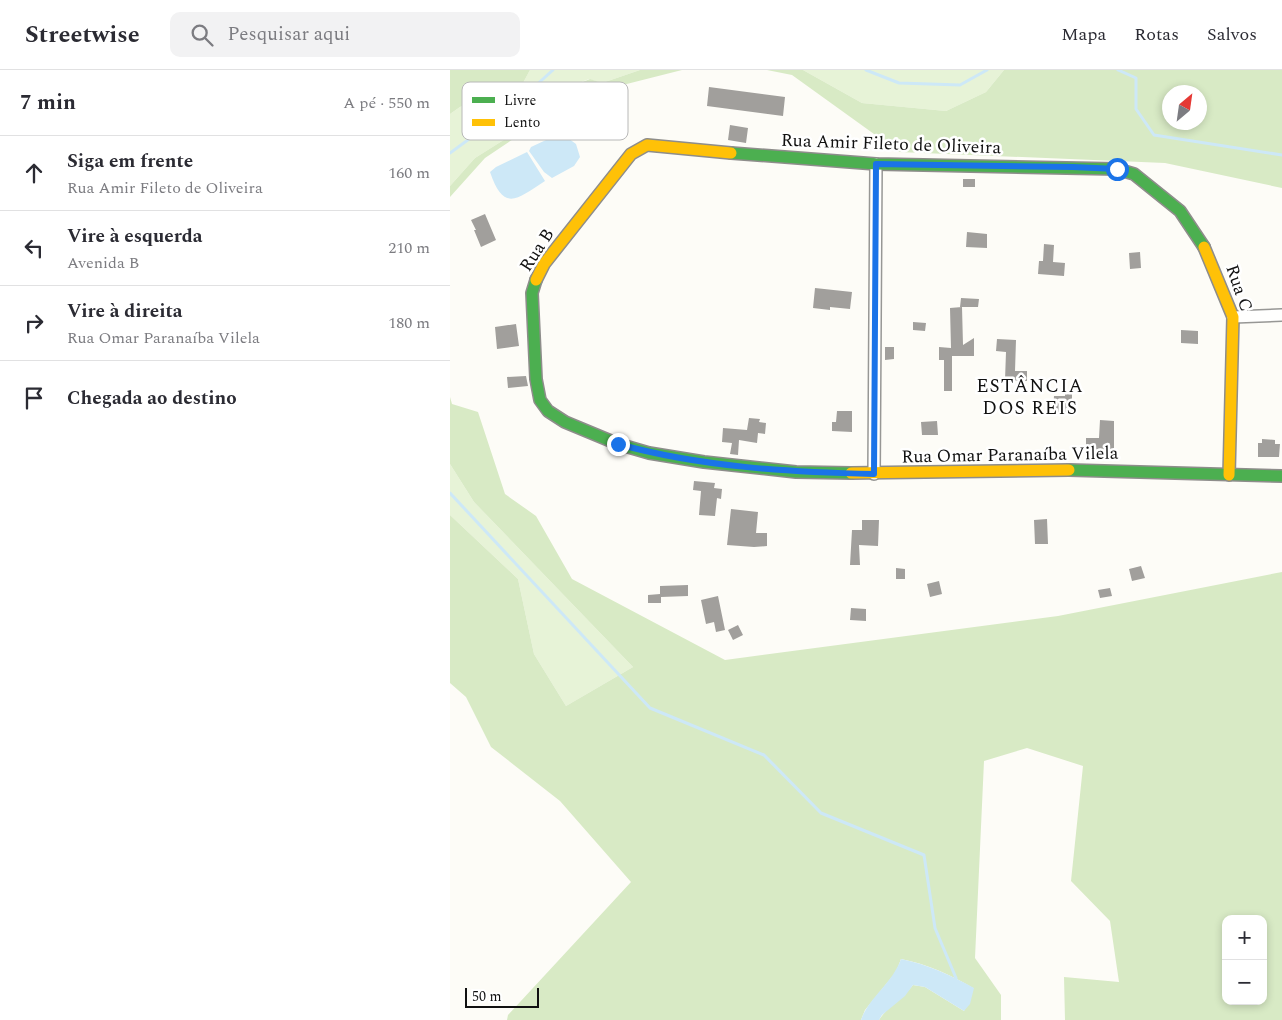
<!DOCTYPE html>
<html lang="pt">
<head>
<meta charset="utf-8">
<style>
	:root { --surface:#fff; --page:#f2f2f3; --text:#2b2b33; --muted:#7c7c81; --line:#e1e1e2 }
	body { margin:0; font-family:Spectral,serif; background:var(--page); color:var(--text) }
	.controls { position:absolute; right:15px; bottom:15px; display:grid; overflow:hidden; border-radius:10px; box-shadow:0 2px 8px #0003 }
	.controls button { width:45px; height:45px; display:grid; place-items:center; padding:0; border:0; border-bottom:1px solid var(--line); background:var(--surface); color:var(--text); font:25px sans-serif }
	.compass { position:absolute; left:712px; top:15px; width:45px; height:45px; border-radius:50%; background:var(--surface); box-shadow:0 2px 8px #0003; rotate:29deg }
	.scale { position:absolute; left:15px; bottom:12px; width:74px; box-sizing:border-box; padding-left:5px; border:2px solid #111; border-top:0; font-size:14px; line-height:18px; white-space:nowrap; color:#111; -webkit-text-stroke:4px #fff; paint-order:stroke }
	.stop { position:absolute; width:15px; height:15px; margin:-11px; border:4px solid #1a73e8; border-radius:50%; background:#fff }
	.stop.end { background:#1a73e8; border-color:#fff; box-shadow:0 1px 5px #0008 }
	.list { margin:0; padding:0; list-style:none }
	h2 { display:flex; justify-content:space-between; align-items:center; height:65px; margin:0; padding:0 20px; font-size:21px }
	h2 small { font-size:16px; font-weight:400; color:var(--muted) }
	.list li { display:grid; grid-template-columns:32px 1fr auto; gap:15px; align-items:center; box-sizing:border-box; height:75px; padding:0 20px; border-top:1px solid var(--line) }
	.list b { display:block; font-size:19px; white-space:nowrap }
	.list p { margin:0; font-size:16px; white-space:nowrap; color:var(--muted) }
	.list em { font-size:16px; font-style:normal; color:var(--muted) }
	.icon { flex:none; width:28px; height:28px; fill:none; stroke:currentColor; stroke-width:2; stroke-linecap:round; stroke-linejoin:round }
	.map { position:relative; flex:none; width:832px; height:950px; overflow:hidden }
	header { display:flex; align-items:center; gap:30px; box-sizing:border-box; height:70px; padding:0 25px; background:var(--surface); border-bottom:1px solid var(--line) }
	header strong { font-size:24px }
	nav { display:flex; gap:28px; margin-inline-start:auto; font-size:18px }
	.search { width:350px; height:45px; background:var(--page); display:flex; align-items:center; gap:12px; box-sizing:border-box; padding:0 18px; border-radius:10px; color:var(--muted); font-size:19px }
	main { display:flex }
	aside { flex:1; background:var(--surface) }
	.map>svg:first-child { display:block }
	.green { fill:#e7f3d7 }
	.forest { fill:#d8eac5; fill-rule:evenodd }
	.water { fill:#cde8f7 }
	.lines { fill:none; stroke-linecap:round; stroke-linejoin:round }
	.stream { stroke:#cde8f7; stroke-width:3 }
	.building { fill:#a19f9c }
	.street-casing { stroke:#979795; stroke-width:14 }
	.fast-casing { stroke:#8e8d8b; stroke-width:14 }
	.slow-casing { stroke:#8e8d8b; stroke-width:14 }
	.street { stroke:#fffffe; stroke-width:11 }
	.fast { stroke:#4caf50; stroke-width:11 }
	.slow { stroke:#ffc107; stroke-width:11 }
	.route { stroke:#1a73e8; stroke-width:6 }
	.labels { text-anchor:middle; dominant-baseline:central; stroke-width:5; stroke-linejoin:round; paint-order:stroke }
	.street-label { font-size:18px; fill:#111; stroke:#fff }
	.neighbourhood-label { font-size:19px; letter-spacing:1px; fill:#111; stroke:#fff }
	.key { fill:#fff; stroke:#b8b8b8; stroke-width:1 }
	.key-label { font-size:14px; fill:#111 }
</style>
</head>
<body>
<header>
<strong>Streetwise</strong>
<div class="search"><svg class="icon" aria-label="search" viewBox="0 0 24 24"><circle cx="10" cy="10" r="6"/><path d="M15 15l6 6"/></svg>Pesquisar aqui</div>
<nav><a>Mapa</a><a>Rotas</a><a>Salvos</a></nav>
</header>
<main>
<aside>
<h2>7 min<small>A pé · 550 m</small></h2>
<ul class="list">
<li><svg class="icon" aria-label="ahead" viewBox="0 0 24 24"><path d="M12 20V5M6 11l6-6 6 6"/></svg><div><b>Siga em frente</b><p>Rua Amir Fileto de Oliveira</p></div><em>160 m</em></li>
<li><svg class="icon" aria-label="left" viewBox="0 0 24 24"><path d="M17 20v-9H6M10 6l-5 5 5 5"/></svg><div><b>Vire à esquerda</b><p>Avenida B</p></div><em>210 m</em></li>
<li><svg class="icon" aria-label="right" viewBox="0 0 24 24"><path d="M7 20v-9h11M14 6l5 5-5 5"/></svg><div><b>Vire à direita</b><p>Rua Omar Paranaíba Vilela</p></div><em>180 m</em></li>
<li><svg class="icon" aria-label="arrive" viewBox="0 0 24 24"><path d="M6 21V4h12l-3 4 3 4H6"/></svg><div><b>Chegada ao destino</b></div></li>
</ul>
</aside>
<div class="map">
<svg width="832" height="950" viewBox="0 0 832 950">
	<rect width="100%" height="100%" fill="#fdfcf7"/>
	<path class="green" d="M 80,0 L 190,0 L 152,13 L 139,9 L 102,24 L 98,42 L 25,88 L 0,116 L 0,44 L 10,37 L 73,13 Z
		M 353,0 L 554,0 L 536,22 L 496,41 L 412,33 Z
		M 0,394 L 24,432 L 183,597 L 116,636 L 84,584 L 68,509 L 0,445 Z"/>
	<path class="forest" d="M 0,0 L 80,0 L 73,13 L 10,37 L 0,44 Z
		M 190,0 L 232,0 L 153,20 L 138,14 L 106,24 L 102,43 L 35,88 L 0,127 L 0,116 L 25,88 L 98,42 L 102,24 L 140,9 L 152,13 Z
		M 317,0 L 353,0 L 412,33 L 496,41 L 536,22 L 554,0 L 832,0 L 832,118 L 715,93 L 449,82 L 342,5 ZM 749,22 L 749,52 L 719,52 L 719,22 Z
		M 0,327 L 2,334 L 28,342 L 55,424 L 86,446 L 122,509 L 275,590 L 608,546 L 832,502 L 832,950 L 615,950 L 614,907 L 669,912 L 660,851 L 621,811 L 633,696 L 577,678 L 534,691 L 525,888 L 551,925 L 551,950 L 429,950 C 437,937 453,928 463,915 L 475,917 L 514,941 L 523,918 C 501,905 477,894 451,889 L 446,902 L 415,940 L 411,950 L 57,950 L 58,945 L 181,812 L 110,731 L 41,677 L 16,627 L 0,613 L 0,445 L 68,509 L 84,584 L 116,636 L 183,597 L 24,432 L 0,394 ZM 776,849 L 813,849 L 813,931 L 776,931 Z"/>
	<path class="water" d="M 111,63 L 126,74 L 130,87 L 124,96 L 102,108 L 94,102 L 79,81 L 81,77 Z
		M 77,82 L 95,111 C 67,129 54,143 40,102 L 46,97 Z
		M 451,889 C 476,894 501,905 524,918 L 520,934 L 514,941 L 475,917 L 463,915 L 455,926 L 432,945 L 429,950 L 411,950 C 419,927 442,914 451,889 Z"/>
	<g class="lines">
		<path class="stream" d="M 416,0 L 449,13 L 510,15 L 537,0
			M 668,0 L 686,8 L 686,39 L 704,65 L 832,85
			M 0,83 L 60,39 L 103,0
			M 0,423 L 200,638 L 314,685 L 371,743 L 474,785 L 485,858 L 506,908"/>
	</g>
	<path class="building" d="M 259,17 L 335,27 L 333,46 L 257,36 Z
		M 280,55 L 298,58 L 296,73 L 278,70 Z
		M 513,109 L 525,109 L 525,117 L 513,117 Z
		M 35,144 L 46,170 L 31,177 L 24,160 L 26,160 L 21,150 Z
		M 517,162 L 537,164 L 537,178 L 516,177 Z
		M 594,174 L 604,175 L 603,192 L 615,193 L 614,206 L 588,204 L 589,191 L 593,191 Z
		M 690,182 L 691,198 L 680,199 L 679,183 Z
		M 365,218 L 402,222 L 400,239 L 380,237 L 380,240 L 363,238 Z
		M 511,228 L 529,229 L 528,237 L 510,237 Z
		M 512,237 L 513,275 L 524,268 L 524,286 L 502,286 L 502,321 L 494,321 L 494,290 L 489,290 L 489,277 L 501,278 L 500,238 Z
		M 463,252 L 476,253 L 475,261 L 463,260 Z
		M 66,254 L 69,276 L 47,279 L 45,257 Z
		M 731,260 L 748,261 L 748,274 L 731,273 Z
		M 547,269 L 566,270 L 565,301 L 577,301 L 577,311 L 555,310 L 556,282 L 546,281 Z
		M 435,277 L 444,277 L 444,289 L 435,290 Z
		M 76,306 L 78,316 L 58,318 L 57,307 Z
		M 615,320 L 622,320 L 622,342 L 603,342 L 604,326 L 615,326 Z
		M 387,341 L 402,341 L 402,362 L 382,361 L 382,352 L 386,352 Z
		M 299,348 L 310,349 L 309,352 L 316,353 L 315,364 L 308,363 L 307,373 L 289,370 L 288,385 L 280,384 L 282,373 L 272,372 L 273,358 L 297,360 Z
		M 650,350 L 664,351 L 664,380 L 636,379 L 636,368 L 649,368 Z
		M 487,351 L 488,365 L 472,365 L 471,352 Z
		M 812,369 L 825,370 L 825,374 L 830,374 L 829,387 L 808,387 L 808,373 L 812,373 Z
		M 244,411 L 265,413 L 264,418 L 272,419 L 271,429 L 267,428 L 265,446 L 249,445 L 251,421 L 243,420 Z
		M 281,439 L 308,442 L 306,463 L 317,463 L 317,476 L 304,477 L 277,475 Z
		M 597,449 L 598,474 L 585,474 L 584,450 Z
		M 412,450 L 429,450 L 428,476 L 409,475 L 410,495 L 400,495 L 402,460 L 412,460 Z
		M 691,496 L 695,508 L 682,511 L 679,499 Z
		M 446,498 L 455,499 L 455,509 L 446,509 Z
		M 489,511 L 492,524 L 480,527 L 477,514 Z
		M 238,515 L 238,526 L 211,527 L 211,533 L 198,533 L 198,525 L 210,524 L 210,516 Z
		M 660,518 L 662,526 L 650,528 L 648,520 Z
		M 268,526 L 275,560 L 266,562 L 264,552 L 256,554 L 251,530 Z
		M 401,538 L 416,539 L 416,551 L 400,550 Z
		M 288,555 L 293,565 L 283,570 L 278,560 Z"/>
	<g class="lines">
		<defs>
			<path id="street" d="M 783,247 L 832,245
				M 424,404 L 426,94"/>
			<path id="fast" d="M 281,83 L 426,94 L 667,99 L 684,104 L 730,141 L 754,177
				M 86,210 L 82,223 L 86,309 L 90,330 L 98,341 L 115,352 L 168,374 L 199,383 L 254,392 L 346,402 L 401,403
				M 619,400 L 832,406"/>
			<path id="slow" d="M 754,177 L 783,247 L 779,405
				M 86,210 L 94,194 L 181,84 L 197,75 L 281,83
				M 401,403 L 619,400"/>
		</defs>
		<use href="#street" class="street-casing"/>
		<use href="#fast" class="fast-casing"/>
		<use href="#slow" class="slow-casing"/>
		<use href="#street" class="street"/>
		<use href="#fast" class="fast"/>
		<use href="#slow" class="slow"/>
	</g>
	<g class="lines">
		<path class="route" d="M 168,374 C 251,397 338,402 424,404 L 426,94 L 623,97 L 667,99"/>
	</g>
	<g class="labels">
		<g class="street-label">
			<text transform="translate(441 74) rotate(2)">Rua Amir Fileto de Oliveira</text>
			<text transform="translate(87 180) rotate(-57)">Rua B</text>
			<text transform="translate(789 218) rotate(71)">Rua C</text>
			<text transform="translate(560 385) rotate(-1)">Rua Omar Paranaíba Vilela</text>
		</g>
		<g class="neighbourhood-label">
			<text x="580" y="316">ESTÂNCIA<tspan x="580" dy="22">DOS REIS</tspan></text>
		</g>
	</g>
	<rect x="12" y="12" width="166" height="58" rx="8" class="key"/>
	<rect x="22" y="27" width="23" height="6" fill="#4caf50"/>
	<rect x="22" y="49" width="23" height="7" fill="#ffc107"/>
	<g class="key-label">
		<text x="54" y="35">Livre</text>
		<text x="54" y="57">Lento</text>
	</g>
</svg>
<div class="controls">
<button>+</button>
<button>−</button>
</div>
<svg class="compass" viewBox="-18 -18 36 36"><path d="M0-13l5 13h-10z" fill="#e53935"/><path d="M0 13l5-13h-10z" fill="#7c7c81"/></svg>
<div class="scale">50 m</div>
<div class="stop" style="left:667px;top:99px"></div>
<div class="stop end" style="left:168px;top:374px"></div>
</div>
</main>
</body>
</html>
